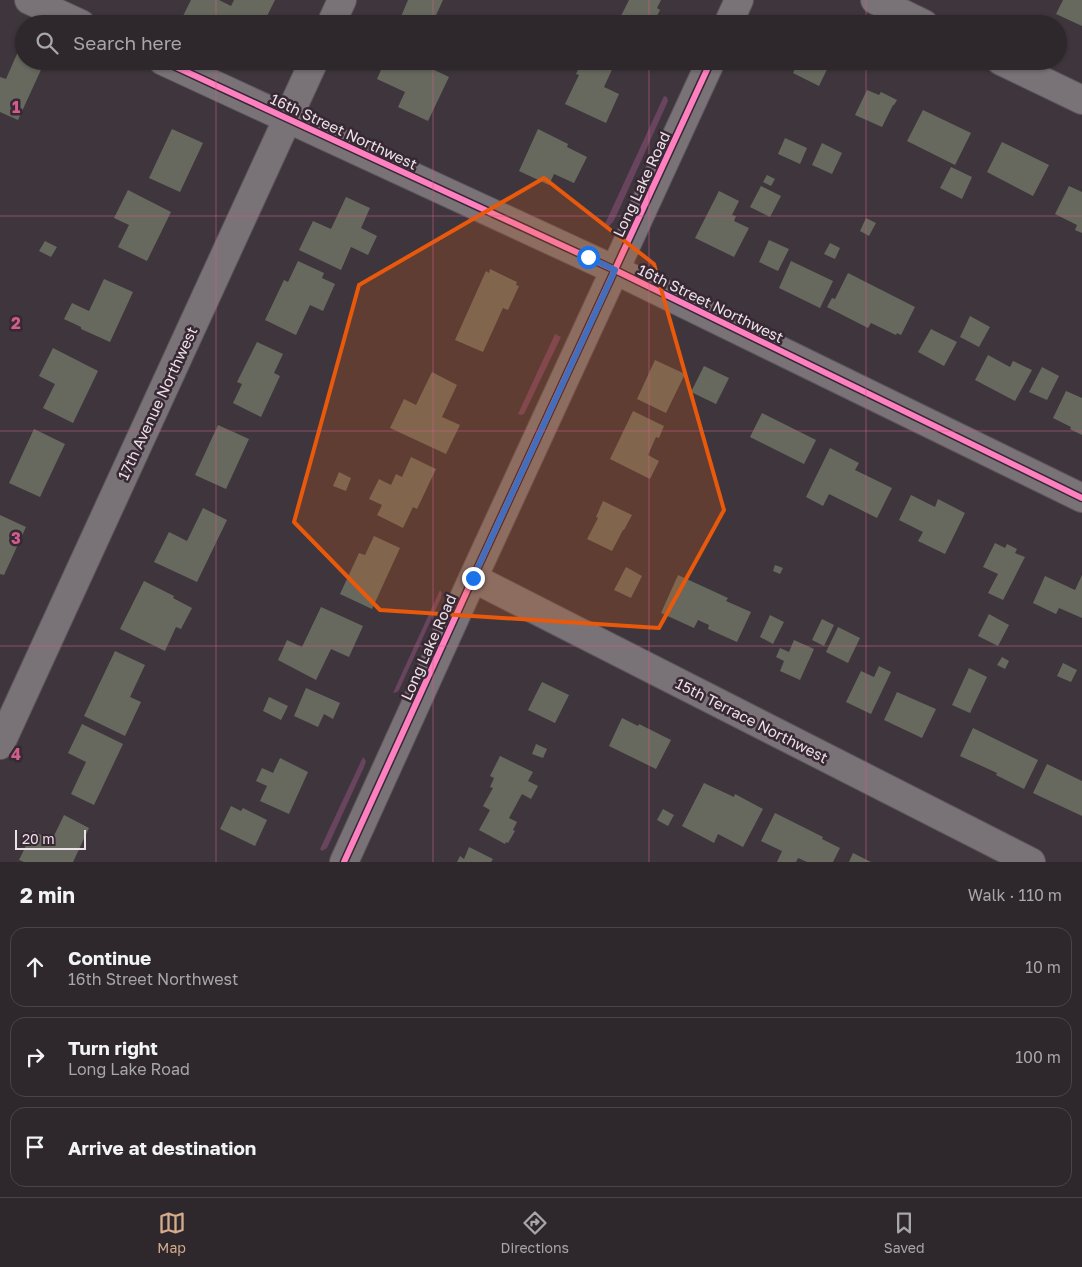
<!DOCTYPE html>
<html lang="en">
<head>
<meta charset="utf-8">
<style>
	:root { --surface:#2e282d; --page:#3a3439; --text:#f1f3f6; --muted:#a7a6aa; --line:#494449; --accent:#d6ab8b }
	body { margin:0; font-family:"Golos Text",sans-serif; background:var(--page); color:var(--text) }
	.scale { position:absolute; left:15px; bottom:12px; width:71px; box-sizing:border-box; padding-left:5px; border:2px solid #ebe1e8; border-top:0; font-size:14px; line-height:18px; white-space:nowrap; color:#ebe1e8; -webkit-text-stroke:4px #382833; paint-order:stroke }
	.stop { position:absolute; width:15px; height:15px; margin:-11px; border:4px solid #1a73e8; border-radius:50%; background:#fff }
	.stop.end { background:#1a73e8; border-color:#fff; box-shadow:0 1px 5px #0008 }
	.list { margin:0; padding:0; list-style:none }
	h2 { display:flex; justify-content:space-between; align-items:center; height:65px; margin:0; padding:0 20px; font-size:21px }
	h2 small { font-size:16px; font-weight:400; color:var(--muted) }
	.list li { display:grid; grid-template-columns:32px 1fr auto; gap:15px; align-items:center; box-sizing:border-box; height:80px; margin:0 10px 10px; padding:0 10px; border:1px solid var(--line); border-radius:15px }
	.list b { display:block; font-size:19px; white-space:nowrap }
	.list p { margin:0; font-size:16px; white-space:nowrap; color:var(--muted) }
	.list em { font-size:16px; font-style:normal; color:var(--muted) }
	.icon { flex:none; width:28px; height:28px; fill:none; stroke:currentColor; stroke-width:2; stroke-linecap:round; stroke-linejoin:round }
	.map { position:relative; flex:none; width:1082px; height:862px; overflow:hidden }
	.search { position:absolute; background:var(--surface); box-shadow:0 1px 4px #0004; left:15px; right:15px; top:15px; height:55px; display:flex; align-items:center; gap:12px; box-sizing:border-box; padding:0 18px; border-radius:28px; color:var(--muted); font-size:19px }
	.sheet { height:335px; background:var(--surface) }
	nav { display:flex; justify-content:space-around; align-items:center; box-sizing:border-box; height:70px; border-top:1px solid var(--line); background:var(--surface); font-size:14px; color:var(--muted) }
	nav a { display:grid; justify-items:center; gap:2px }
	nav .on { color:var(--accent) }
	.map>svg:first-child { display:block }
	.green { fill:#69445f }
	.building { fill:#68695e }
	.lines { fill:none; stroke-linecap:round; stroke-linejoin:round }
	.minor-casing { stroke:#5c555b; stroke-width:30 }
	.tertiary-casing { stroke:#5c555b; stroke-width:30 }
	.minor { stroke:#797277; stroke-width:28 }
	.tertiary { stroke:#797277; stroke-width:28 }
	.cycleway-casing { stroke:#382833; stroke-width:9 }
	.cycleway { stroke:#ff80c0; stroke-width:6 }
	.route { stroke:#1a73e8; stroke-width:6 }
	.marked { fill:#e8590c; fill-opacity:0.2; stroke:#e8590c; stroke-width:4; stroke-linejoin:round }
	.grid { fill:none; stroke:#d05e8c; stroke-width:1; stroke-opacity:0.55 }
	.labels { text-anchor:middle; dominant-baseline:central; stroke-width:5; stroke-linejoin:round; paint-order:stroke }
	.street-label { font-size:15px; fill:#ebe1e8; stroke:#382833 }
	.grid-label { font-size:16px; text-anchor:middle; font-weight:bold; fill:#d05e8c; stroke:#382833; stroke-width:5; stroke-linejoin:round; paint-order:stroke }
</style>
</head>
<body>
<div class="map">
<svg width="1082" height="862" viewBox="0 0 1082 862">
	<rect width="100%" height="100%" fill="#3e363c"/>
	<path class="green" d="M 664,96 L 667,97 L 668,101 L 618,212 L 613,222 L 607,228 L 604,226 Z
		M 555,334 L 561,337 L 524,414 L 521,415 L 518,414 Z
		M 440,590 L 442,593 L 441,598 L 399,690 L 397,692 L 393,693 Z
		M 363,757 L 366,761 L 364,767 L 327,848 L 322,851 L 320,849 Z"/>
	<path class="building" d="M 191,0 L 219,0 L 231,6 L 234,0 L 275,0 L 263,24 L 193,24 L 182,18 Z
		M 408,0 L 443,0 L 432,24 L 409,24 L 400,19 Z
		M 629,0 L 661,0 L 657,8 L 660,10 L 653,24 L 617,24 Z
		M 1063,0 L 1082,0 L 1082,26 L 1056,14 Z
		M 20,47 L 24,49 L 24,61 L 45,61 L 18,120 L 0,112 L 0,77 L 6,79 Z
		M 385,61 L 416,61 L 449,77 L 428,121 L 398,107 L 405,92 L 377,79 Z
		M 582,61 L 616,61 L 604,87 L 619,94 L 606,123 L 565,104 L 579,75 L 576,74 Z
		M 798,61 L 831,61 L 819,86 L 793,73 Z
		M 867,90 L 879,95 L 881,92 L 897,100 L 894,105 L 893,105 L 882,127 L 855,115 Z
		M 923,110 L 971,133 L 955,165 L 907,141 Z
		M 172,129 L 203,143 L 180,192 L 149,178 Z
		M 538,129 L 568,144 L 567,147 L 587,157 L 574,183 L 554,174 L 549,185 L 519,171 Z
		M 785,138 L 807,148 L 800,164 L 778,154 Z
		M 1002,142 L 1049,165 L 1033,196 L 987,172 Z
		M 822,143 L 842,153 L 832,174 L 812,165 Z
		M 951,167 L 972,177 L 962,199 L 940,188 Z
		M 767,175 L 775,179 L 771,186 L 763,182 Z
		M 761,186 L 781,196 L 770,217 L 750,207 Z
		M 1069,186 L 1082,192 L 1082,233 L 1075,230 L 1077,225 L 1055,214 Z
		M 128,190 L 171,212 L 147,261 L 118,247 L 129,225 L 114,218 Z
		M 719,191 L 739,201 L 732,215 L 736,216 L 734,221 L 749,228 L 734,257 L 695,238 Z
		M 346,197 L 370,208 L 361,228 L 377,236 L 368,255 L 351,247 L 341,270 L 299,250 L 313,221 L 331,229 Z
		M 866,218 L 876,223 L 869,236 L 860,231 Z
		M 769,240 L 789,249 L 778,271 L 759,262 Z
		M 45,241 L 57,247 L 51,257 L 39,251 Z
		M 830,243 L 840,248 L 835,259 L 824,254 Z
		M 298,261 L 324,273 L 322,278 L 335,284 L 323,311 L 310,305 L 296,335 L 265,320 L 284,280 L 288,282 Z
		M 791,261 L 833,281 L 820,308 L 779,288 Z
		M 490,269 L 517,282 L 516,285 L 519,286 L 508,310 L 503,308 L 483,352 L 455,340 L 486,271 L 489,273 Z
		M 848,273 L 915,307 L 901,335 L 897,333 L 896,335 L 871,323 L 868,328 L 827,307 L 832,298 L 835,299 Z
		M 104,279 L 133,292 L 110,342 L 81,329 L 81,327 L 64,319 L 72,303 L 89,311 Z
		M 970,316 L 990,327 L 979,347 L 960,337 Z
		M 931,329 L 957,342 L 944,366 L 918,352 Z
		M 257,342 L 283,354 L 274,373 L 280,376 L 261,417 L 233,403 L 242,384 L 237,382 Z
		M 53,348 L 98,371 L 73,423 L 43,408 L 55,384 L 39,376 Z
		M 988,355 L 1010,367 L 1013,361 L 1032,370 L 1015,401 L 975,380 Z
		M 655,360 L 685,374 L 666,413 L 637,399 Z
		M 704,366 L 729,378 L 716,404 L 691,392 Z
		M 1042,367 L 1059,376 L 1047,400 L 1029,392 Z
		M 432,372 L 457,385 L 442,417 L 460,425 L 446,454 L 390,428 L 404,399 L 416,405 Z
		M 1066,391 L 1082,398 L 1082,435 L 1070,429 L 1071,427 L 1053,418 Z
		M 633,411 L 664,426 L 659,438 L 656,437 L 648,455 L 659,461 L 650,479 L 610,459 Z
		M 762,413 L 816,440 L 804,464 L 750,437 Z
		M 218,425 L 249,439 L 226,489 L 195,475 Z
		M 34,429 L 65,444 L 40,497 L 9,483 Z
		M 830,448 L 859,463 L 855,470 L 892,488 L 877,518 L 829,494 L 823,506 L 806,497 Z
		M 411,457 L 436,469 L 417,509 L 413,507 L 403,528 L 377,515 L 382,505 L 369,499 L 379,479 L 391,485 L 396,474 L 402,477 Z
		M 339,472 L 351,478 L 346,491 L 333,486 Z
		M 911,495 L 935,507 L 938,499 L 965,513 L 945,554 L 918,541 L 923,532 L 899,520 Z
		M 603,501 L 632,515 L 624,530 L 623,530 L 612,551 L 587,539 L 598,518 L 596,517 Z
		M 203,508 L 227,520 L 197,582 L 154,562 L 169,532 L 187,541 Z
		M 0,515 L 26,527 L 4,575 L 0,574 Z
		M 374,536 L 400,548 L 372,609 L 340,594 L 359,553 L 365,555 Z
		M 995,543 L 1005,548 L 1007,544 L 1017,549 L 1015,553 L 1025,557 L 1003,600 L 988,593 L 998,574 L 983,567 Z
		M 775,565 L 783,568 L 780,574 L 773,571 Z
		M 626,567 L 642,576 L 631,598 L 614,590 Z
		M 678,575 L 728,598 L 726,601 L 751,612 L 737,642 L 708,629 L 709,625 L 698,620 L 694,628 L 661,613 Z
		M 1082,575 L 1082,618 L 1059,608 L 1056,614 L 1033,603 L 1045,576 L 1075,590 Z
		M 144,581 L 174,596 L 173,598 L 192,608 L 181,629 L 176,627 L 165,651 L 120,629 Z
		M 321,607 L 363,626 L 349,657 L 331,649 L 316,680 L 278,660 L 287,640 L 302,647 Z
		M 989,614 L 1009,625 L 998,646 L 978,636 Z
		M 770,615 L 784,622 L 773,644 L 760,637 Z
		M 822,619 L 834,625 L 824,646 L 812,640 Z
		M 838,627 L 860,638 L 848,663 L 826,652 Z
		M 794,640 L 814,649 L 800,680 L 780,671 L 784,661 L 776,657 L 780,648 L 789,652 Z
		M 115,651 L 145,665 L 130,697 L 141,702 L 125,736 L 84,716 Z
		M 1002,657 L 1009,661 L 1005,669 L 997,665 Z
		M 1063,663 L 1077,670 L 1071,682 L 1057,676 Z
		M 879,666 L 891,672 L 871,714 L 846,702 L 861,671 L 874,677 Z
		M 969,668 L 987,677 L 970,713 L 952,705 Z
		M 542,682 L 569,695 L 555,723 L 528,710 Z
		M 306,688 L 340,703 L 333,719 L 324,714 L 318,727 L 294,716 Z
		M 897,692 L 936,709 L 922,738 L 884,720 Z
		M 269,697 L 288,706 L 281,720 L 263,711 Z
		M 622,718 L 638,726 L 639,724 L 671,740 L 656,769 L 609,746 Z
		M 82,724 L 123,744 L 94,805 L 71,794 L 86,762 L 68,753 Z
		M 973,728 L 1038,760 L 1024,789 L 996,775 L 997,773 L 960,756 Z
		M 536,744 L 547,749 L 543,758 L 532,754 Z
		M 500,756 L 533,772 L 528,781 L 538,786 L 531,799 L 522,794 L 509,818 L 517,822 L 513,830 L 515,831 L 508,843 L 506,842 L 505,844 L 479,830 L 490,810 L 483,806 L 493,788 L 490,787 L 494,778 L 490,776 Z
		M 280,758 L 308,772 L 289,814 L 260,801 L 267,786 L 256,781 L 262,768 L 273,773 Z
		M 1047,764 L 1082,781 L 1082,816 L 1033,793 Z
		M 704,783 L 734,797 L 735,794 L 763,809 L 743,847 L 718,834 L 714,843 L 682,826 Z
		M 231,806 L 241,811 L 243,808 L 267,820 L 255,846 L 220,829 Z
		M 663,809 L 674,815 L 668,826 L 657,820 Z
		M 775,813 L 823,837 L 822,839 L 840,848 L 833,862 L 807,862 L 798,858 L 796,862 L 777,862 L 782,851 L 761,841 Z
		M 64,815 L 89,828 L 73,862 L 24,862 L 19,860 L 33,831 L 52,840 Z
		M 469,847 L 493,859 L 491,862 L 457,862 L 460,856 L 464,859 Z
		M 853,853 L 871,862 L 849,862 Z"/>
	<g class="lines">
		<defs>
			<path id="minor" d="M 29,0 L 81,24
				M 875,0 L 924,24
				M 331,24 L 342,0
				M 163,61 L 615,270 L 1082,498
				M 1001,61 L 1082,100
				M 473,578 L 1031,862
				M 0,745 L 314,61"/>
			<path id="tertiary" d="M 728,24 L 739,0
				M 344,862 L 473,578 L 711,61"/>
		</defs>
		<use href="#minor" class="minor-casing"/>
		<use href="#tertiary" class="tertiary-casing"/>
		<use href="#minor" class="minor"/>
		<use href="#tertiary" class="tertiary"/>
		<defs>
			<path id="cycleway" d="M 163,61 L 615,270 L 1082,498
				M 344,862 L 473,578 L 711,61"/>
		</defs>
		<use href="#cycleway" class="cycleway-casing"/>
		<use href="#cycleway" class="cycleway"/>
	</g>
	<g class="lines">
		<path class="route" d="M 473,578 L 615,270 L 588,257"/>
	</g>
	<path class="marked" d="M 544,178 L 654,264 L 724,510 L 659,628 L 380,610 L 294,522 L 359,285 Z"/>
	<path class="grid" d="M 216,0 L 216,24M 433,0 L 433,24M 649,0 L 649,24M 866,0 L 866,24M 216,61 L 216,862M 433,61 L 433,862M 649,61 L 649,862M 866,61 L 866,862M 0,216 L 1082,216M 0,431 L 1082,431M 0,646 L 1082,646"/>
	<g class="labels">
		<g class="street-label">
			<text transform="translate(344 131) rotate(25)">16th Street Northwest</text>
			<text transform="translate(641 184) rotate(-65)">Long Lake Road</text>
			<text transform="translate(711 303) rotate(26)">16th Street Northwest</text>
			<text transform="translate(157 403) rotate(-65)">17th Avenue Northwest</text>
			<text transform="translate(428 647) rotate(-66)">Long Lake Road</text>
			<text transform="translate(752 720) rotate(27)">15th Terrace Northwest</text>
		</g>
	</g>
	<g class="grid-label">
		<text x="16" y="113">1</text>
		<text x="16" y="329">2</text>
		<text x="16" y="544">3</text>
		<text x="16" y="760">4</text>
	</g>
</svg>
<div class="scale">20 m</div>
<div class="stop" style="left:588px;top:257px"></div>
<div class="stop end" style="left:473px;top:578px"></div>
<div class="search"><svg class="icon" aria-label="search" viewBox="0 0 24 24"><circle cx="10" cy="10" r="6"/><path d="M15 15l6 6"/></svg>Search here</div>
</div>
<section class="sheet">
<h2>2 min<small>Walk · 110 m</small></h2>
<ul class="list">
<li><svg class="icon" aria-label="ahead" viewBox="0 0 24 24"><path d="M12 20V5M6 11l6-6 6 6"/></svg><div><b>Continue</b><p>16th Street Northwest</p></div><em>10 m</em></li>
<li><svg class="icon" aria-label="right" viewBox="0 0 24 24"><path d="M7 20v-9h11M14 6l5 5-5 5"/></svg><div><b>Turn right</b><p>Long Lake Road</p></div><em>100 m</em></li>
<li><svg class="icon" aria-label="arrive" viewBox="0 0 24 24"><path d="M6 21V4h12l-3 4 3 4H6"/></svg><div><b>Arrive at destination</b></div></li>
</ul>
</section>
<nav>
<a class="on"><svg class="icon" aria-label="map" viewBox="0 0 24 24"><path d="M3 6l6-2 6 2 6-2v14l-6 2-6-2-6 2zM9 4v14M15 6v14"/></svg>Map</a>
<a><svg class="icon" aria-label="directions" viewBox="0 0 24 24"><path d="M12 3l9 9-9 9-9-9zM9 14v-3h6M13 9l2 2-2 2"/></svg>Directions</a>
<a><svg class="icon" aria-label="saved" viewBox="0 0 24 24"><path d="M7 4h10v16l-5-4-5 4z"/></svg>Saved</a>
</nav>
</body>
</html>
